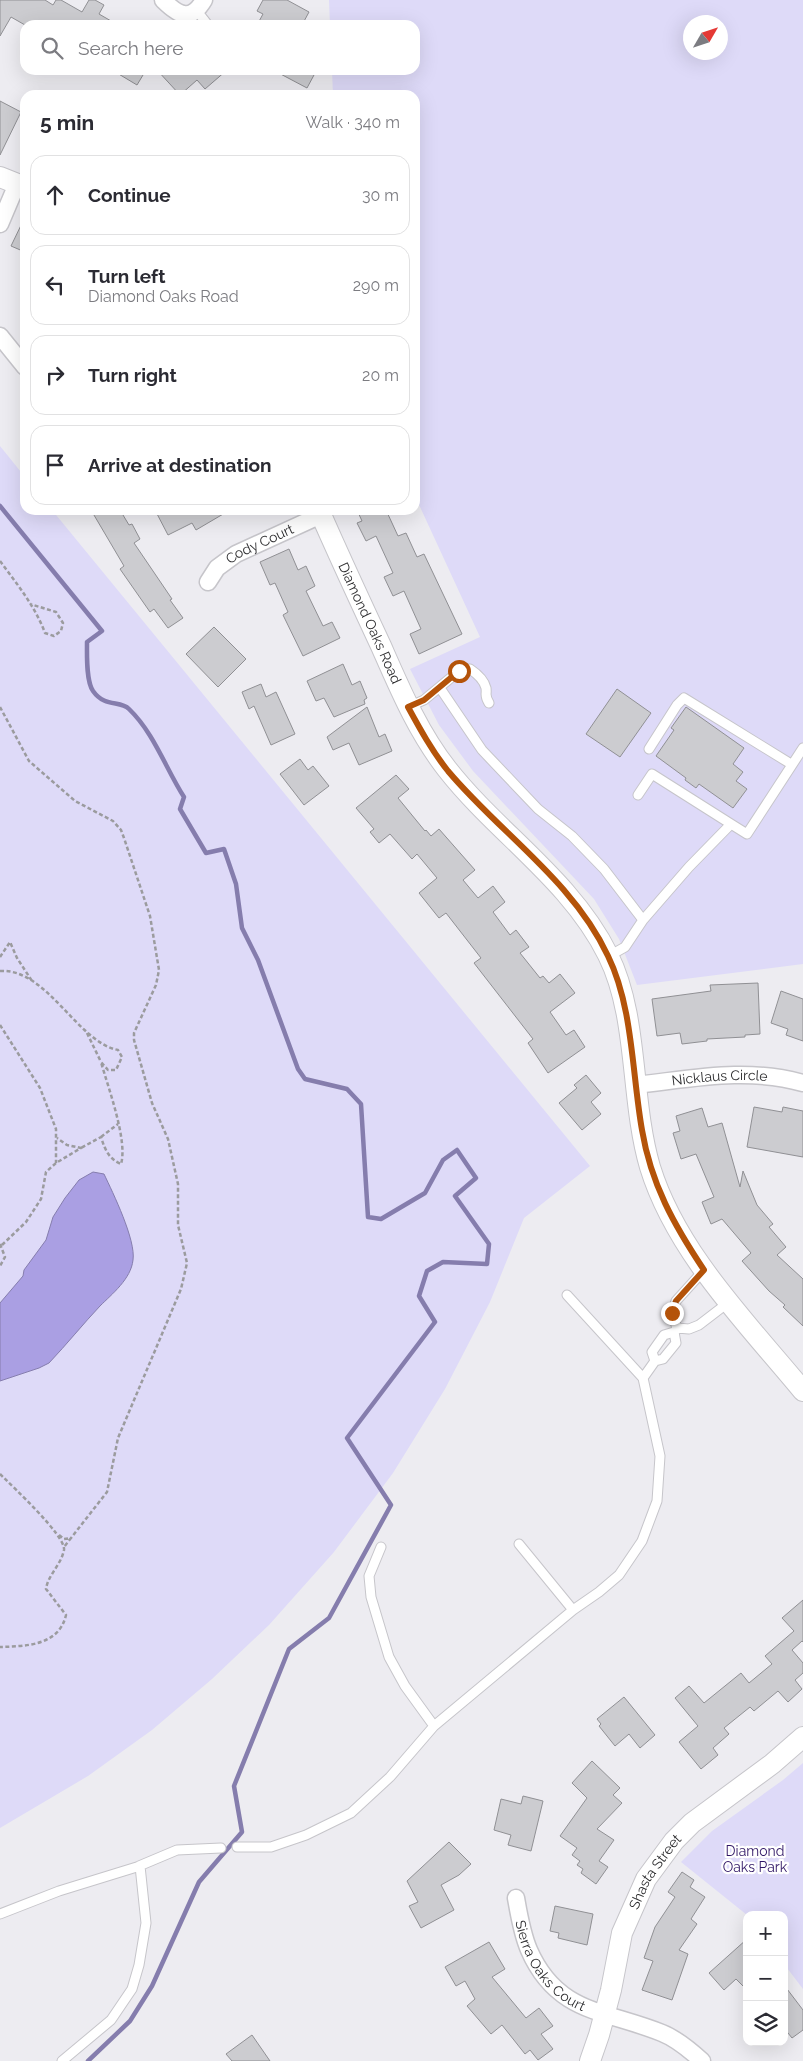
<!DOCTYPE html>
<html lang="en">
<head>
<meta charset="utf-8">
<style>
	:root { --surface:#fff; --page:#f2f2f3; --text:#2b2b33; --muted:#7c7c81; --line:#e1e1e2 }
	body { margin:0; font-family:Raleway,sans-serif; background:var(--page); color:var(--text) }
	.controls { position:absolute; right:15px; bottom:15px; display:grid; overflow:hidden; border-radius:10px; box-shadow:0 5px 20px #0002 }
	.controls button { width:45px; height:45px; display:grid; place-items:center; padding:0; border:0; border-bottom:1px solid var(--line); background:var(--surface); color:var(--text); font:25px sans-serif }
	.compass { position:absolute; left:683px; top:15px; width:45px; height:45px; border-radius:50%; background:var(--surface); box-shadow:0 5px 20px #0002; rotate:51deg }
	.stop { position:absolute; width:15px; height:15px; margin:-11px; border:4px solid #b45309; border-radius:50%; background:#fff }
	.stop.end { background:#b45309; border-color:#fff; box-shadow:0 1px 5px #0008 }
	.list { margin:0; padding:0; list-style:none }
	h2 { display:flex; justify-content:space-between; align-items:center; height:65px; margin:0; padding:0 20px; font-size:21px }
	h2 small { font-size:16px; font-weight:400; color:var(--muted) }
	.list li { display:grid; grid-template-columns:32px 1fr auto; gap:15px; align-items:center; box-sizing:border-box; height:80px; margin:0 10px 10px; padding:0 10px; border:1px solid var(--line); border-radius:15px }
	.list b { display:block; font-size:19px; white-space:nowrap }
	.list p { margin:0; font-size:16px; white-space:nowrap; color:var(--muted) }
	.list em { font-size:16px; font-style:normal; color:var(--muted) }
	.icon { flex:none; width:28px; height:28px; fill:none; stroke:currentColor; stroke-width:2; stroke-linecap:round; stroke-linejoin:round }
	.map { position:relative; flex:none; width:803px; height:2061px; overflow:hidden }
	.search { position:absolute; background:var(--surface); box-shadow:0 5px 20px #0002; left:20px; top:20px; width:400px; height:55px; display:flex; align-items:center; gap:12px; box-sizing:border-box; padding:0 18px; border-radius:15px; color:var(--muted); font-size:19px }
	.panel { position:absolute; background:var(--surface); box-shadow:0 5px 20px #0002; left:20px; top:90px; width:400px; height:425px; border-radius:15px }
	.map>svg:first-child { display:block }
	.green { fill:#dedaf8; fill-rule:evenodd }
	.water { fill:#aa9fe3; stroke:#857dad }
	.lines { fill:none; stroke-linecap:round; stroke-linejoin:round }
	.stream { stroke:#857dad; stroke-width:4.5 }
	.building { fill:#ccccd0; stroke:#909094 }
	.service-casing { stroke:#c6c5ca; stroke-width:11 }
	.minor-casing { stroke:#c6c5ca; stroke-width:19 }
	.tertiary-casing { stroke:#c6c5ca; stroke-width:22 }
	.path { stroke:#9b9b9e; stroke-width:2.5; stroke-dasharray:4 2.5; stroke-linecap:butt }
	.service { stroke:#fff; stroke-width:9 }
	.minor { stroke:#fff; stroke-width:16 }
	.tertiary { stroke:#fff; stroke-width:20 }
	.route { stroke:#b45309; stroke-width:6 }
	.labels { text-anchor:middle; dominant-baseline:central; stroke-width:4.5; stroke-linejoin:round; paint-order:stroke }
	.street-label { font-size:14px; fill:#2e2e30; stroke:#fff }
	.park-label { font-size:14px; fill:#311866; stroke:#fff }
</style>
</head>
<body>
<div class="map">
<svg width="803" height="2061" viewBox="0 0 803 2061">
	<rect width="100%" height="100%" fill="#edecf1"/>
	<path class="green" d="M 329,0 L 803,0 L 803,964 L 637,985 L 619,939 L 594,899 L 473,771 L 439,725 L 410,669 L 480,637 L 415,496 L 415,95 L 333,95 L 332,70 L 415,70 L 415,25 L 330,25 ZM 690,22 L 720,22 L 720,52 L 690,52 Z
		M 0,446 L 25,477 L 25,510 L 52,510 L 590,1166 L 524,1218 L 490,1302 L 445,1389 L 393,1473 L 334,1552 L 269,1625 L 212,1679 L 152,1730 L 88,1776 L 0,1828 Z
		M 803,1763 L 803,1989 L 784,1964 L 784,1915 L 747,1915 L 681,1862 L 712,1831 L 783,1780 Z"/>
	<path class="water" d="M 93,1172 L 104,1174 C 113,1193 136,1240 133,1260 C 131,1279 112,1294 100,1306 C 83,1324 67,1344 49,1363 L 39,1368 L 0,1381 L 0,1303 L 23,1276 L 24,1270 L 46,1240 L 53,1217 L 65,1198 L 79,1180 Z"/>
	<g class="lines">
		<path class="stream" d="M 0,506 L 102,631 L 87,642 C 87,655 86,681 93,691 C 105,708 120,700 129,709 C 154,733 166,769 184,797 L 180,809 L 206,853 L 224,849 L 236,884 L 242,928 L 258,960 L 298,1069 L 305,1079 L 347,1089 L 361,1104 L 368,1217 L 381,1219 L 425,1193 L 443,1160 L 457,1150 L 476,1178 L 455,1196 L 489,1244 L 487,1264 L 443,1262 L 427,1271 L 419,1296 L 435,1322 L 347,1438 L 391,1505 L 329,1618 L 289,1649 L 234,1786 L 242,1832 L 199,1882 L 152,1986 L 130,2021 L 88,2061"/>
	</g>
	<path class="building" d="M 0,0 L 45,0 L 53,5 L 56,0 L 61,0 L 82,12 L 89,0 L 95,0 L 104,5 L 99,14 L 118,25 L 25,25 L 11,17 L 0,36 Z
		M 263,0 L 287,0 L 309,12 L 302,25 L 257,25 L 263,14 L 257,11 Z
		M 112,70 L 146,70 L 137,85 Z
		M 157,70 L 227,70 L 205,89 L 197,80 L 180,95 Z
		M 273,70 L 304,70 L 314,75 L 307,88 Z
		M 0,101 L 21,112 L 0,155 Z
		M 25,217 L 25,252 L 11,246 Z
		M 91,510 L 120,510 L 129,525 L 132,524 L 140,539 L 134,543 L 172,599 L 170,600 L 183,618 L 168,628 L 154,609 L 150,612 L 120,569 L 124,566 Z
		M 155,510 L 230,510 L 196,530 L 192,523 L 168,535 Z
		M 357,510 L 386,510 L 398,536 L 406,533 L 417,557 L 424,554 L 462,634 L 419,654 L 410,634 L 421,629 L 404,591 L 393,596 L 384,577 L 393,573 L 376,536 L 366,541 L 357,523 L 362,521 Z
		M 289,549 L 298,570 L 306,566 L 315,586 L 306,591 L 323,626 L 332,622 L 340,638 L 303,656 L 283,615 L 288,612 L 275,583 L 270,585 L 260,562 Z
		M 214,627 L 246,659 L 218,687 L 186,654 Z
		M 343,664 L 352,685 L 360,681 L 367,698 L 364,700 L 365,704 L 334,717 L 324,698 L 316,701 L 307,681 Z
		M 261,684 L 266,697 L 276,692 L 295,734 L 271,745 L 254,706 L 249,709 L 242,692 Z
		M 617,689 L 651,713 L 620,757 L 586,734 Z
		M 367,707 L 379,737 L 385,734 L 392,751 L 359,765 L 349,743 L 333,750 L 327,737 Z
		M 686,707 L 744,748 L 733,764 L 743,772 L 736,781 L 747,789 L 733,808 L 699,784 L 696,788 L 685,780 L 686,778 L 656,756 L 674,730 L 671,728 Z
		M 300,759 L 308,770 L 313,766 L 329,786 L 304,805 L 280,774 Z
		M 396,775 L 409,789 L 398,798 L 425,831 L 426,830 L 431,836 L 439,829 L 475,870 L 463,880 L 478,898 L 493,886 L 505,902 L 493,912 L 510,935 L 516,930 L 529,947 L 520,953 L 540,978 L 543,976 L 549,983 L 560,974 L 575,993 L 550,1012 L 566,1035 L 574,1030 L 585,1047 L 548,1073 L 528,1043 L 533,1039 L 474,963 L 481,958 L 446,913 L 439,918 L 419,893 L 437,878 L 417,854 L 412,859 L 390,834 L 379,843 L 370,832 L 374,829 L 356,808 Z
		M 758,983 L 760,1034 L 745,1035 L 745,1037 L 707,1039 L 707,1041 L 682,1044 L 680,1033 L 657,1036 L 652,999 L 711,991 L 710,985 Z
		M 781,991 L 803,999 L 803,1041 L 786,1035 L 788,1029 L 771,1023 Z
		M 586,1075 L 601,1093 L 591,1102 L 601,1114 L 582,1130 L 559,1103 L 577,1088 L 574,1085 Z
		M 754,1107 L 782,1112 L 783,1107 L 803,1111 L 803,1157 L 747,1147 Z
		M 702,1108 L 708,1127 L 722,1123 L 740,1187 L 743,1171 L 757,1205 L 773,1224 L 769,1227 L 786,1247 L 777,1255 L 803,1279 L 803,1326 L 783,1307 L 785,1305 L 769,1291 L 742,1261 L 751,1253 L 722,1219 L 711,1224 L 702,1202 L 714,1197 L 696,1154 L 681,1159 L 673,1133 L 680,1131 L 676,1116 Z
		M 803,1600 L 803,1642 L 802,1641 L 792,1650 L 803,1663 L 803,1673 L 795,1680 L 802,1689 L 788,1702 L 778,1691 L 754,1711 L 750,1707 L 724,1728 L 729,1734 L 713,1748 L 718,1755 L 701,1769 L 679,1742 L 698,1726 L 675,1698 L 689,1686 L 704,1703 L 741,1673 L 749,1683 L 772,1664 L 765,1656 L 794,1631 L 782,1618 Z
		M 624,1697 L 655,1735 L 640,1748 L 629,1734 L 615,1746 L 599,1726 L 601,1724 L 597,1719 Z
		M 592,1761 L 620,1788 L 613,1795 L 622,1803 L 597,1829 L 614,1840 L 599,1861 L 608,1867 L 596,1884 L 581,1873 L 583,1869 L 577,1865 L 580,1861 L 572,1855 L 577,1848 L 560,1836 L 587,1798 L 572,1783 Z
		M 523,1796 L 543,1801 L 531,1851 L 508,1845 L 511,1835 L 494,1830 L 501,1799 L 521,1804 Z
		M 449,1842 L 471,1864 L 459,1875 L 441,1885 L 454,1910 L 421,1928 L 409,1906 L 418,1902 L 407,1881 Z
		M 682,1872 L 694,1880 L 690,1887 L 705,1897 L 691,1919 L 697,1924 L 679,1950 L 688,1954 L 672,2000 L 642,1990 L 653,1961 L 644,1958 L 655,1927 L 675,1897 L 668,1892 Z
		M 555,1906 L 593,1914 L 587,1945 L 558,1938 L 559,1933 L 550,1931 Z
		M 747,1939 L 747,1990 L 736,1979 L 724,1990 L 709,1973 Z
		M 489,1942 L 505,1969 L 492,1977 L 526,2018 L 539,2008 L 553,2026 L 541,2034 L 553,2049 L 538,2060 L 530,2050 L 525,2054 L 502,2025 L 491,2034 L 467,2006 L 475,1999 L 465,1981 L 456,1986 L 445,1967 Z
		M 784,1985 L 803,2010 L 803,2030 L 792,2038 L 784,2028 Z
		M 252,2035 L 270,2061 L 232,2061 L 226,2054 Z"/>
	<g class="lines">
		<defs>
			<path id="service" d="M 197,11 L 208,25
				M 440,688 L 482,750 L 538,809 L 572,836 L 604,869 L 643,920
				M 408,707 L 424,700 L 459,671 L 470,669 C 476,673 484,680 486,688 C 487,695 484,695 489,703
				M 649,749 L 677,705 L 684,698 L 791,764
				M 731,824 L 747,834 L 803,748
				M 609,956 L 625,947 L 643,920 L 689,867 L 731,824 L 652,774 L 638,795
				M 704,1270 L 676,1301 L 672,1313 L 677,1328 L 689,1329 L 699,1325 L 729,1302
				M 655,1361 L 652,1352 L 664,1335 L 674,1332 L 677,1329
				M 643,1378 L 655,1361 L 663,1359 L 676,1343 L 674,1332
				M 519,1544 L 573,1610
				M 381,1547 L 369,1576 L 371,1597 L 389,1657 L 405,1686 L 434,1726
				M 237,1847 L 271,1847 L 306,1835 L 351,1813 L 390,1777 L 434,1726 L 573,1610 L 599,1592 L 619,1575 L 642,1541 L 657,1501 L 660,1456 L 643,1378 L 567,1295
				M 139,1866 L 177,1850 L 221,1848
				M 0,1914 L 59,1891 L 140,1866 L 146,1923 L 139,1965 L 132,1989 L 111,2020 L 62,2061"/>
			<g id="minor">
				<path d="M 163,0 C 179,16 191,22 204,0"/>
				<path d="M 0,224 L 17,184"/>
				<path d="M 0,336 L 25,367"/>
				<path id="s1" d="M 208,582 L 217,568 L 236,554 L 321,515"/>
				<path id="s2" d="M 635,1085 C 692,1079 746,1067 803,1083"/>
				<path id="s3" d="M 516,1898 C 519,1915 522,1934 529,1950 C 557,2014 605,2010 662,2033 C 677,2039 690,2050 702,2061"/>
			</g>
			<g id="tertiary">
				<path d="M 0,177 L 25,187"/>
				<path id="s4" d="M 319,510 C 339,556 360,601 381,646 C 400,689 418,732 447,769 C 497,833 571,880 608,955 C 639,1017 630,1099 650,1167 C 676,1252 747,1323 803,1391"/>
				<path id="s5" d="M 590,2061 L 599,2035 L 611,1990 L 622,1933 L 646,1879 L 674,1841 L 692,1823 L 772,1764 L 803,1737"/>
			</g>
		</defs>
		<use href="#service" class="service-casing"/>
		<use href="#minor" class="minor-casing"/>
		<use href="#tertiary" class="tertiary-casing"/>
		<path class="path" d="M 0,561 C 17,584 35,606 45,633 L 54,636 L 61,631 L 63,623 L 56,612 L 30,604
			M 0,707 L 29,761 L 75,801 L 113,821 L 121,830 L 124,838 L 150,916 L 159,970 L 156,985 L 134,1033 L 134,1040 L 152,1103 L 168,1139 L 178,1184 L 178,1225 L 187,1263 L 181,1289 L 118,1438 L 107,1492 L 71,1538
			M 0,957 L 10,942 L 17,958 L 32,981
			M 0,971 C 47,968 77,1042 118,1050 L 122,1057 L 116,1070 L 108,1070 L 101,1062 C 108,1087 128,1141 121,1164 C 109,1159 105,1150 101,1137 L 81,1148
			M 0,1025 L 40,1088 L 56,1129 L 56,1163
			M 87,1033 L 101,1062
			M 101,1137 L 118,1124
			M 0,1244 L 5,1257 L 0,1266
			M 2,1245 L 26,1222 L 41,1199 L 46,1172 L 56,1163 L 81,1148 L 67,1145 L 57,1138
			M 0,1474 C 12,1486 66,1536 64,1550 C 61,1565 48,1575 46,1589 L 66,1615 C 59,1646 26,1646 0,1647
			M 59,1535 L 64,1539 L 71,1538 L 64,1547"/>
		<use href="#service" class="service"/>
		<use href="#minor" class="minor"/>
		<use href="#tertiary" class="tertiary"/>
	</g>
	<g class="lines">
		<path class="route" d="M 459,671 L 424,700 L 408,707 C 420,729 432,751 448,771 C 500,833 573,881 608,956 C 633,1007 632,1074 642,1130 C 651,1184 674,1225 704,1270 L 676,1301 L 672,1313"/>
	</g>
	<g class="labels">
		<g class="street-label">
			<text stroke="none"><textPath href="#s1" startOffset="66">Cody Court</textPath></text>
			<text stroke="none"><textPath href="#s4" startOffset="124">Diamond Oaks Road</textPath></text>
			<text stroke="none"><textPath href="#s2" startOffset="85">Nicklaus Circle</textPath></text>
			<text stroke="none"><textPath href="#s5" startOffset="202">Shasta Street</textPath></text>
			<text stroke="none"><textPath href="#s3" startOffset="79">Sierra Oaks Court</textPath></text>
		</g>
		<g class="park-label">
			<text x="755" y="1851">Diamond<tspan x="755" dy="16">Oaks Park</tspan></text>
		</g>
	</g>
</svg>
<div class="controls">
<button>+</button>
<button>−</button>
<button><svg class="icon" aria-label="layers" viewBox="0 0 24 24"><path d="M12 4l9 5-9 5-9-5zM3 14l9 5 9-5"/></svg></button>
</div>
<svg class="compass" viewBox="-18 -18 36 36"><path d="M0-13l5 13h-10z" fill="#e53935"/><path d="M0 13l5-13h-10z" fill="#7c7c81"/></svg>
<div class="stop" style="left:459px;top:671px"></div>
<div class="stop end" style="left:672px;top:1313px"></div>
<div class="search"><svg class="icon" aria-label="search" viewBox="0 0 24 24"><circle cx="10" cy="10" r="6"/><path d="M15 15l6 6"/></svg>Search here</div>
<section class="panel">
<h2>5 min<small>Walk · 340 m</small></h2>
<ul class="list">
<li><svg class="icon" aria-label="ahead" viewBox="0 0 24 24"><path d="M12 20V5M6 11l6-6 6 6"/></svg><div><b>Continue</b></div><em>30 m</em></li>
<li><svg class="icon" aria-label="left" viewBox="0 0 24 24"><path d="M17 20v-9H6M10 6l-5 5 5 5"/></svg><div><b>Turn left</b><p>Diamond Oaks Road</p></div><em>290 m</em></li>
<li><svg class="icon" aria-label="right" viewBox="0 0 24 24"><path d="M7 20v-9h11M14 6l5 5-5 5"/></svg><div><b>Turn right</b></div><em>20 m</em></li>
<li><svg class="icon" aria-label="arrive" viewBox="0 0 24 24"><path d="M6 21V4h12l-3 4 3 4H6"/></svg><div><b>Arrive at destination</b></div></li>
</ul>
</section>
</div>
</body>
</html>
